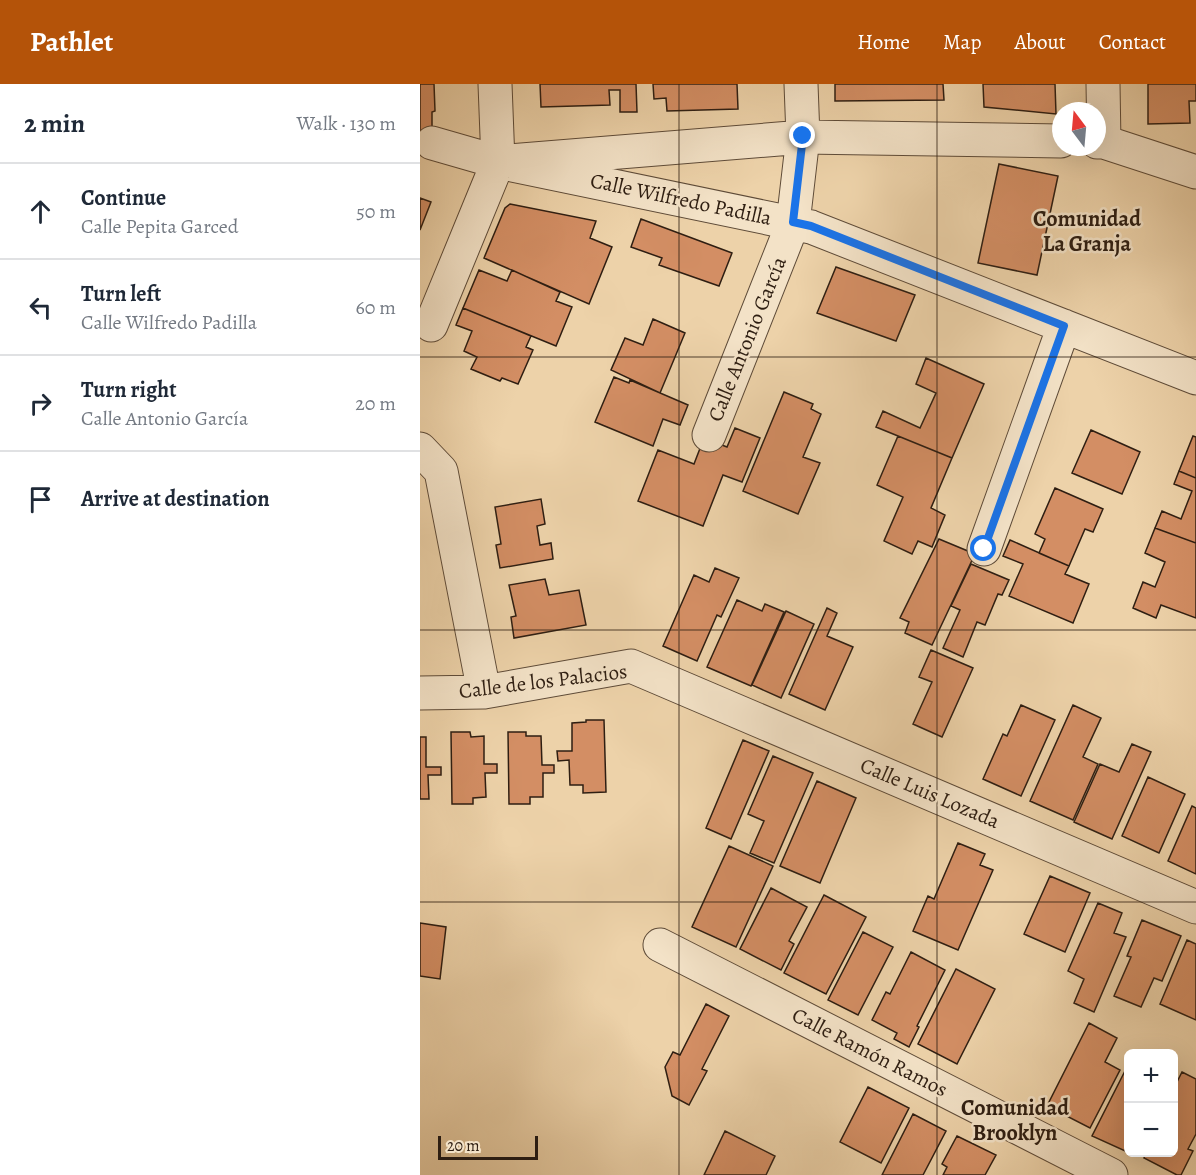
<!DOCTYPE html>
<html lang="en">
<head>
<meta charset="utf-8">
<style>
	:root { --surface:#fff; --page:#f6f6f7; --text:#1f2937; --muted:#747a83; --line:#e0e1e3; --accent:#b45309 }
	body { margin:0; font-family:Alegreya,serif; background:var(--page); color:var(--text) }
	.controls { position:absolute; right:18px; bottom:18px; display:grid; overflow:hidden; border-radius:9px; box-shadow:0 6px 24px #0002 }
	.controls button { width:54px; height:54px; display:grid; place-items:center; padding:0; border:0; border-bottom:2px solid var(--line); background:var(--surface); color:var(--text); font:30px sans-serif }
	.compass { position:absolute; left:632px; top:18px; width:54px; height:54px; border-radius:50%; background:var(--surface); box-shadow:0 6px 24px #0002; rotate:344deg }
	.scale { position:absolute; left:18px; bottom:15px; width:100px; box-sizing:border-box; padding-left:6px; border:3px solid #2e1e12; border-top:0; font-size:16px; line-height:21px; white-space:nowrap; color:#2e1e12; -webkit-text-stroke:4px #f3e2c7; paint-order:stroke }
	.stop { position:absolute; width:18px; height:18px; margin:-14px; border:4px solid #1a73e8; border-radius:50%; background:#fff }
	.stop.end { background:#1a73e8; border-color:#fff; box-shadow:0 2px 6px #0008 }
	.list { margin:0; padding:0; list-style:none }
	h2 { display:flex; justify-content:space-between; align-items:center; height:78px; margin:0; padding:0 24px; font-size:26px }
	h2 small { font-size:20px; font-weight:400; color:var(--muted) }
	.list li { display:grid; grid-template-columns:39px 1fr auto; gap:18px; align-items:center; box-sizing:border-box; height:96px; padding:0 24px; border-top:2px solid var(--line) }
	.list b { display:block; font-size:22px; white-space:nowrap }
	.list p { margin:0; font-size:20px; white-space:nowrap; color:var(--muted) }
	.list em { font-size:20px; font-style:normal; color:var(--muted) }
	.icon { flex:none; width:33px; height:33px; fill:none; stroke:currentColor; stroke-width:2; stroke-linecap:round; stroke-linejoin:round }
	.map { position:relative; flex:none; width:776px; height:1091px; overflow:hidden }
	header { display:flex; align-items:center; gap:36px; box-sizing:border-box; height:84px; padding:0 30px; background:var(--accent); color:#fff }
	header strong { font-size:28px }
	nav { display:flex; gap:33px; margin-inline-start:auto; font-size:21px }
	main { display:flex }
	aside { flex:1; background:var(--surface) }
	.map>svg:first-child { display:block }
	.building { fill:#d38e64; stroke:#2e1e12; stroke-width:1.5 }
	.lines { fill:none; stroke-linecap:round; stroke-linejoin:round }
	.minor-casing { stroke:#5e4b38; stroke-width:35 }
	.minor { stroke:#f3e2c7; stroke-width:33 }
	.route { stroke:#1a73e8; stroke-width:8 }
	.grid { fill:none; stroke:#2e1e12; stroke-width:1.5; stroke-opacity:0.55 }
	.labels { text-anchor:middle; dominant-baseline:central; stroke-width:5; stroke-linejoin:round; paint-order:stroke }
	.street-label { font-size:21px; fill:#2e1e12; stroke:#f3e2c7 }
	.neighbourhood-label { font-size:22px; font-weight:bold; fill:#2e1e12; stroke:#f3e2c7 }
</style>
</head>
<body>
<header>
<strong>Pathlet</strong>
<nav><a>Home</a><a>Map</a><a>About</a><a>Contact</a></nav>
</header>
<main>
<aside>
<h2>2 min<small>Walk · 130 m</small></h2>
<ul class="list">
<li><svg class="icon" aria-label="ahead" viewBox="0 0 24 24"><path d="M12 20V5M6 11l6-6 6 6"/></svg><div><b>Continue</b><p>Calle Pepita Garced</p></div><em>50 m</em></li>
<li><svg class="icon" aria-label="left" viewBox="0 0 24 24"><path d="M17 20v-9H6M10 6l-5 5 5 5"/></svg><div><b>Turn left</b><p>Calle Wilfredo Padilla</p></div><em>60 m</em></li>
<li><svg class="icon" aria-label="right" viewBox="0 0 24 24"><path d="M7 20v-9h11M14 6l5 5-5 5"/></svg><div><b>Turn right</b><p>Calle Antonio García</p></div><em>20 m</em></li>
<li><svg class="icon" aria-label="arrive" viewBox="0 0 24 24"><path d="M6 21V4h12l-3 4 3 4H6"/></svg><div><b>Arrive at destination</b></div></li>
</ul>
</aside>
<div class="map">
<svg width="776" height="1091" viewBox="0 0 776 1091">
	<rect width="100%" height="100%" fill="#edd2a9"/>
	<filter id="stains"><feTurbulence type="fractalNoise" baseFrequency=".00333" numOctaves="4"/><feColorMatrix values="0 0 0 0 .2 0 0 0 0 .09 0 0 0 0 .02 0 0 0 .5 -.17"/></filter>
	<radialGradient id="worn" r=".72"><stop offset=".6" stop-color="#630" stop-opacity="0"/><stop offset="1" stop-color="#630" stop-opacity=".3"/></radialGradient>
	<path class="building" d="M 0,0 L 14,0 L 15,27 L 12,28 L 12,46 L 0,47 Z
		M 120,0 L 216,0 L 217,28 L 200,28 L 200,6 L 189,6 L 190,21 L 121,23 Z
		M 233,0 L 317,0 L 318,25 L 247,27 L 246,14 L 234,15 Z
		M 415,0 L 523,0 L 524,16 L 415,17 Z
		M 563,0 L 635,0 L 636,30 L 564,23 Z
		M 728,0 L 776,0 L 776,17 L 769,17 L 770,39 L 728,40 Z
		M 579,80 L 638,92 L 617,191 L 558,179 Z
		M 0,114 L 11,118 L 0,146 Z
		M 90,120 L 176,137 L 170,154 L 192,163 L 169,220 L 64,174 L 85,124 Z
		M 221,135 L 312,169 L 299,202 L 239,181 L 242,174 L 211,163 Z
		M 416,183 L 495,211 L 476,257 L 397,229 Z
		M 59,186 L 87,197 L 92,186 L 140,208 L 136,217 L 152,223 L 136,262 L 43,224 Z
		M 43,224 L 111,252 L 106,263 L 113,266 L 98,300 L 82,294 L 80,297 L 51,285 L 57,273 L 44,267 L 52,247 L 36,241 Z
		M 233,235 L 265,249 L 240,309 L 191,286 L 205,254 L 223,261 Z
		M 506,274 L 564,300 L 532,374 L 456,343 L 463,327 L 500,344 L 516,309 L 496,300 Z
		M 194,293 L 209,299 L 210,296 L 268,321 L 260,341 L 243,335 L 233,362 L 175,338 Z
		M 364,308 L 393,320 L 391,325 L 401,330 L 383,373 L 400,379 L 378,430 L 323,407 Z
		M 315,344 L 340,354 L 322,398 L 303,391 L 283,442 L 218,417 L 238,366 L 274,380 L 284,354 L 307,363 Z
		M 671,346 L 720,368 L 702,410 L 652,389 Z
		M 478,352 L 532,374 L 511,424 L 525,431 L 512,463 L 498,457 L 492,470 L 464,457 L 483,413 L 457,401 Z
		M 773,352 L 776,353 L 776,394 L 759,387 Z
		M 759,387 L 776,394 L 776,459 L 735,444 L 742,427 L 761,435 L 772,407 L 754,400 Z
		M 635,404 L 683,425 L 673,448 L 665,445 L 649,482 L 619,469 L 625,455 L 615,450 Z
		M 121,415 L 125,440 L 117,442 L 120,461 L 131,459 L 133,475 L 80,484 L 76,461 L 81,460 L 75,423 Z
		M 735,444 L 776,459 L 776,534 L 741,521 L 736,534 L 713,524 L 723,498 L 735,503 L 745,478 L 725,469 Z
		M 519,455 L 555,470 L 512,561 L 485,549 L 489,538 L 480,534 Z
		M 590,456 L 649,482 L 645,490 L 669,500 L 653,539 L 589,512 L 603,480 L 583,472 Z
		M 551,480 L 589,496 L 582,511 L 578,510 L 565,541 L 557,538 L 543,573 L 523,564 L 540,526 L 531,522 Z
		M 295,484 L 319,494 L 301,533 L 297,531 L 277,577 L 243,562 L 274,491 L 289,498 Z
		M 125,495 L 129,511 L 159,506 L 166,541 L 94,554 L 91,533 L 96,532 L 89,501 Z
		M 317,516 L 342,527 L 345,520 L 364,528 L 331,602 L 287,583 Z
		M 407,524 L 417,529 L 407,552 L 433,563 L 405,626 L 369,610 Z
		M 366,527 L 394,540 L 361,614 L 332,601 Z
		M 511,566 L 553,584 L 522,653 L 493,640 L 512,598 L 499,593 Z
		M 601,621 L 635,636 L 601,712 L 563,695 L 583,650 L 587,652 Z
		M 653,621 L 681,634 L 663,673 L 678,680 L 653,736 L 610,717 Z
		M 166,636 L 184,636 L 186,708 L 163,709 L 163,701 L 150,701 L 149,676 L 138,677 L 137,667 L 152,667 L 152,639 L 166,638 Z
		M 31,648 L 50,648 L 51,653 L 64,652 L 64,680 L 77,680 L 77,689 L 65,689 L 66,713 L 53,714 L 53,720 L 32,720 Z
		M 88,648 L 106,648 L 106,652 L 121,652 L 122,681 L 134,681 L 134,689 L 123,689 L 123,713 L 110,713 L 110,720 L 89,720 Z
		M 0,653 L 6,653 L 6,683 L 21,683 L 21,691 L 8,691 L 9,715 L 0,715 Z
		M 323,656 L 349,667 L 311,755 L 286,744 Z
		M 712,660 L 731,668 L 692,755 L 654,738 L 680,680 L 699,688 Z
		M 353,672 L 393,689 L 354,779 L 330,769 L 344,737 L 328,730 Z
		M 728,693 L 765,710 L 739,769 L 702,752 Z
		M 397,697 L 436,714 L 400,799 L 360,782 Z
		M 772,722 L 776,724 L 776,790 L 748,777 Z
		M 538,759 L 565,770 L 560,781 L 573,786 L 538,866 L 493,847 L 508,812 L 514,815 Z
		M 309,762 L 353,782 L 316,863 L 272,843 Z
		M 630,792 L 670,809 L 645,868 L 604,850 Z
		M 351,804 L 387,823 L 369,857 L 374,860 L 361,886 L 320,865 Z
		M 404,811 L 446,833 L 406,910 L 364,889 Z
		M 678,819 L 702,829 L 694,849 L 706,853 L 674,928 L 654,919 L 664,895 L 648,887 Z
		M 722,836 L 761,852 L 742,897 L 734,894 L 721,923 L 694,912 L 711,873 L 707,872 Z
		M 0,839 L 26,843 L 20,895 L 0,892 Z
		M 443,848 L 473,863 L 438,931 L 408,916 Z
		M 767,856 L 776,860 L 776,936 L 740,920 Z
		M 491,868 L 525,886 L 497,942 L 499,943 L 489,963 L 474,955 L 477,949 L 452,936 L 466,908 L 470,910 Z
		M 536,885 L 575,905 L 537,980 L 498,960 Z
		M 286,920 L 309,932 L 282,985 L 287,987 L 269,1021 L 252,1012 L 245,983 L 253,968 L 260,971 Z
		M 669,939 L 697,954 L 685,978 L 700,986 L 670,1044 L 627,1022 Z
		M 708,981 L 708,1068 L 715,1068 L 714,1071 L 672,1052 Z
		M 762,988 L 776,995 L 776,1050 L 768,1065 L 773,1067 L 761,1091 L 757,1091 L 724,1074 L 727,1068 L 754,1068 L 754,1016 L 756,1011 L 754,1010 L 754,1004 Z
		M 448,1003 L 489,1024 L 461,1079 L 420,1058 Z
		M 493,1030 L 526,1047 L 503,1091 L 462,1091 Z
		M 305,1047 L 355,1072 L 346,1091 L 284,1091 Z
		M 537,1052 L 576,1071 L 565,1091 L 523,1091 L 527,1083 L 522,1080 Z"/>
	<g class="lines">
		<defs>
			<path id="minor" d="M 683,0 L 684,58
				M 677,58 L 684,58 L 776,88
				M 12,59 L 78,78 L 383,53 L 641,57
				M 78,78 L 391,143 L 776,294
				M 11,241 L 78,78 L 75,0
				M 289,351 L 373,139 L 383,53 L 381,0
				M 0,365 L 21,387 L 64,608
				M 564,465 L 644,242
				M 0,609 L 64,608 L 211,582 L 776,823
				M 240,861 L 691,1091"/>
		</defs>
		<use href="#minor" class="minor-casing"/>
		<use href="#minor" class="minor"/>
	</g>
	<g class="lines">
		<path class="route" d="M 383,52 L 373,138 L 391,142 L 644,242 L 564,465"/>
	</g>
	<path class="grid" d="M 259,0 L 259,1091M 517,0 L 517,1091M 0,273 L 776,273M 0,546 L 776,546M 0,818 L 776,818"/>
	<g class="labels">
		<g class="street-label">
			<text transform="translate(261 115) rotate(12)">Calle Wilfredo Padilla</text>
			<text transform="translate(327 255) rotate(-68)">Calle Antonio García</text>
			<text transform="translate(123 597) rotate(-7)">Calle de los Palacios</text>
			<text transform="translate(510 709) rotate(23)">Calle Luis Lozada</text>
			<text transform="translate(450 968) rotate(27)">Calle Ramón Ramos</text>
		</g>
		<g class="neighbourhood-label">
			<text x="667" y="135">Comunidad<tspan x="667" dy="25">La Granja</tspan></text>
			<text x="595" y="1024">Comunidad<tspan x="595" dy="25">Brooklyn</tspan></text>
		</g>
	</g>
	<rect width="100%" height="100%" filter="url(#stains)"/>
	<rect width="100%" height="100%" fill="url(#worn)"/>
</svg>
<div class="controls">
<button>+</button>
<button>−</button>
</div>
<svg class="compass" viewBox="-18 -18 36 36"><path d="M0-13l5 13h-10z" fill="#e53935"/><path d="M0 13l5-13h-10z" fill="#747a83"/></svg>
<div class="scale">20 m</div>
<div class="stop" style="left:564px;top:465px"></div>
<div class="stop end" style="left:383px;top:52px"></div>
</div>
</main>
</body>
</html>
